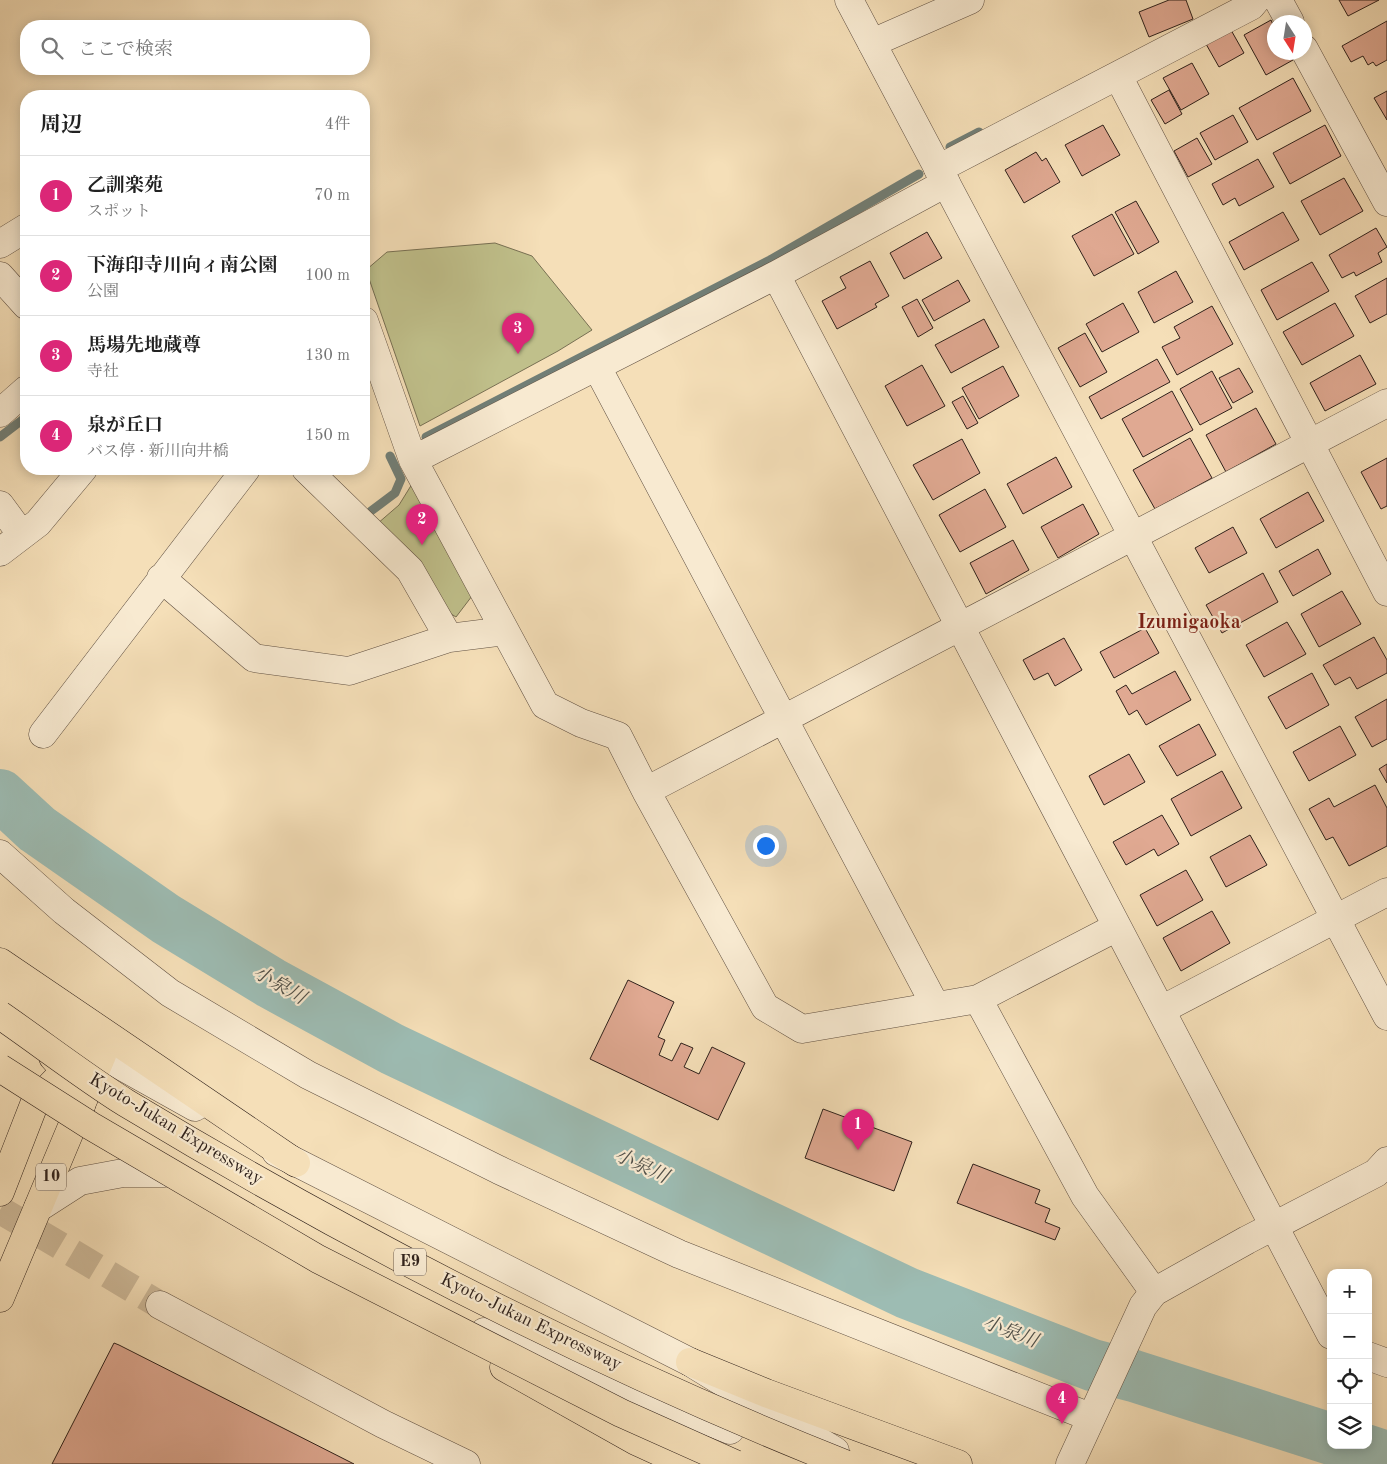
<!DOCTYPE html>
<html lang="ja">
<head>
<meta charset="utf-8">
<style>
	:root { --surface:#fff; --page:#f2f2f2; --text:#222; --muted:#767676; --line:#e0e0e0; --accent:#db2777 }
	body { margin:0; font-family:"Old Standard TT","Noto Serif JP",serif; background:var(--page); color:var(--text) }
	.controls { position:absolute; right:15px; bottom:15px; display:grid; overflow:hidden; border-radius:10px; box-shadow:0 2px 12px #0003 }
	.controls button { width:45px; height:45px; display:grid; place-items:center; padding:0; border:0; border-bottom:1px solid var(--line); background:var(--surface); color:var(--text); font:25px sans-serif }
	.compass { position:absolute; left:1267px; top:15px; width:45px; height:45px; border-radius:50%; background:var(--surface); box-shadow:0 2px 12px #0003; rotate:168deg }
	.you { position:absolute; left:765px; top:845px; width:18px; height:18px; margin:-12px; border:4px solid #fff; border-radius:50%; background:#1a73e8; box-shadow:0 0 0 8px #1a73e833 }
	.badge { display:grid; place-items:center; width:32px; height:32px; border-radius:50%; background:var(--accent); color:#fff; font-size:16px; font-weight:700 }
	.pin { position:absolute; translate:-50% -41px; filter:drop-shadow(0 1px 2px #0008) }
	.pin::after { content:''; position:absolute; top:26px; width:18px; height:15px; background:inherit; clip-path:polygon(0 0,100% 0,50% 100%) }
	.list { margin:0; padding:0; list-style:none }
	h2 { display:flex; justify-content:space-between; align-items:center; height:65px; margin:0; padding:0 20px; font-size:21px }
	h2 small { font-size:16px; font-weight:400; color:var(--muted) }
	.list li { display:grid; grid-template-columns:32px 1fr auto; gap:15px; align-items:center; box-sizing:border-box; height:80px; padding:0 20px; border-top:1px solid var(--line) }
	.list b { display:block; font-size:19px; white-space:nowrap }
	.list p { margin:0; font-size:16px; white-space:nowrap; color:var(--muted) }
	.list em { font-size:16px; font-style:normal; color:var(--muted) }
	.icon { flex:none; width:28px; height:28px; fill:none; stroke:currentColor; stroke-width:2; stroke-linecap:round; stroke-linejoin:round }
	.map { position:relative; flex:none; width:1387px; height:1464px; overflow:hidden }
	.search { position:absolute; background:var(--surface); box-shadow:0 2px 12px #0003; left:20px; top:20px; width:350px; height:55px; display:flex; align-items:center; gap:12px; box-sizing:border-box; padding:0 18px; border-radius:20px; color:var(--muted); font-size:19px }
	.panel { position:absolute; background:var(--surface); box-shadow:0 2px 12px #0003; left:20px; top:90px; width:350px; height:385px; border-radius:20px }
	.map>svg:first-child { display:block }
	.green { fill:#c0c08b; stroke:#787053 }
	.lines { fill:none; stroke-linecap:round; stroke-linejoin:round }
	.stream { stroke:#717e76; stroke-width:9 }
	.river { stroke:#9dbcb3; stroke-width:52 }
	.building { fill:#e0a992; stroke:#2f211b }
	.minor-tunnel { stroke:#cdb999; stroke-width:28; stroke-dasharray:28 14; stroke-linecap:butt }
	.minor-casing { stroke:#605042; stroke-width:29 }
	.tertiary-casing { stroke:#605042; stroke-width:29 }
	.primary-casing { stroke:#2f211b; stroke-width:29 }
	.motorway-casing { stroke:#2f211b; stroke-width:29 }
	.minor { stroke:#f8ead1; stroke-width:28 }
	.tertiary { stroke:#f8ead1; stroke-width:28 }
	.primary { stroke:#f5dfb8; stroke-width:28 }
	.motorway { stroke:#f5dfb8; stroke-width:28 }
	.motorway-bridge-casing { stroke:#2f211b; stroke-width:29; stroke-linecap:butt }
	.motorway-bridge { stroke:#f5dfb8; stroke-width:28 }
	.labels { text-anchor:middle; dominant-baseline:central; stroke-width:4.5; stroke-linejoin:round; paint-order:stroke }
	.shield { fill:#f8ead1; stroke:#6b5d52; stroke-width:1 }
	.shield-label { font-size:16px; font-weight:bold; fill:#2f211b }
	.street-label { font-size:18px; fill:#2f211b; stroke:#f8ead1 }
	.water-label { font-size:19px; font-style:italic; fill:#505049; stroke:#f8ead1 }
	.quarter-label { font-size:20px; font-weight:bold; fill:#7a1f14; stroke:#f8ead1 }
</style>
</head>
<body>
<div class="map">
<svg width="1387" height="1464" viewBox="0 0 1387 1464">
	<rect width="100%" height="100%" fill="#f5dfb8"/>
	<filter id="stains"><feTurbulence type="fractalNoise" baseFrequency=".004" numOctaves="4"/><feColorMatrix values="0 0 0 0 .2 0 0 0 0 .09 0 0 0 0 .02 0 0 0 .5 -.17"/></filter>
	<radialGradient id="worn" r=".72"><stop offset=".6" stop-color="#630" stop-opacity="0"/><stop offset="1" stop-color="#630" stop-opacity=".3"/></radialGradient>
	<path class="green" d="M 495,243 L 532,256 L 592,330 L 558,351 L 420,426 L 366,270 L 387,252 Z
		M 412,484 L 472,596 L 456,617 L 448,612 L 377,524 L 399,505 Z"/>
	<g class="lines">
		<path class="stream" d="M 950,147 L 979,132
			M 0,437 L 26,417
			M 426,437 L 770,260 L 919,174
			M 371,511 L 395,493 L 401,479 L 390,456"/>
		<path class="river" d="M 0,795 L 37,829 L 166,919 L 271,983 L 392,1049 L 907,1293 L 1092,1365 L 1134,1376 L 1331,1439
			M 1350,1445 L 1387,1457"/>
	</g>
	<path class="building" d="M 1169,0 L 1186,0 L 1193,19 L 1149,37 L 1139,12 Z
		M 1339,0 L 1379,0 L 1348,16 Z
		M 1271,20 L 1274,27 L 1274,52 L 1289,52 L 1293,60 L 1266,75 L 1244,35 Z
		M 1387,21 L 1387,60 L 1376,66 L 1373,62 L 1368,65 L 1363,56 L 1351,62 L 1342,46 Z
		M 1231,30 L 1244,53 L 1219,67 L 1206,44 Z
		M 1192,63 L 1209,94 L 1181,110 L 1163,78 Z
		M 1293,78 L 1311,111 L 1257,140 L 1239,108 Z
		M 1169,90 L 1182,114 L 1165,124 L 1151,100 Z
		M 1387,91 L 1387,120 L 1374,98 Z
		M 1233,115 L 1248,142 L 1215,160 L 1200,133 Z
		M 1103,125 L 1120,155 L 1082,176 L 1065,145 Z
		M 1325,125 L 1341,156 L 1290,184 L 1273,153 Z
		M 1197,138 L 1212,164 L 1188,177 L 1174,151 Z
		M 1036,152 L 1042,161 L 1046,158 L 1060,182 L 1024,203 L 1005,170 Z
		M 1258,159 L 1274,187 L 1239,206 L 1235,198 L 1223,205 L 1212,184 Z
		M 1344,178 L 1363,211 L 1320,235 L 1301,201 Z
		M 1136,201 L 1159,242 L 1138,254 L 1115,212 Z
		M 1283,212 L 1299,240 L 1244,270 L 1229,242 Z
		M 1112,214 L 1134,254 L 1094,276 L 1072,236 Z
		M 1376,228 L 1387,247 L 1378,253 L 1382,262 L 1356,276 L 1354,272 L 1342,278 L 1329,255 Z
		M 927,232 L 942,258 L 904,279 L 890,253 Z
		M 870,261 L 889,296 L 875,304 L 877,307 L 837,329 L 822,301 L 846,288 L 840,277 Z
		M 1312,262 L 1329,291 L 1277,320 L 1261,290 Z
		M 1176,271 L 1193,302 L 1154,323 L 1138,292 Z
		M 1387,278 L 1387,314 L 1370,323 L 1355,296 Z
		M 958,280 L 970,301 L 934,321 L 922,300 Z
		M 917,299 L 933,328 L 918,337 L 902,307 Z
		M 1123,303 L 1139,332 L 1102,352 L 1086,324 Z
		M 1335,303 L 1354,336 L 1302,365 L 1283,332 Z
		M 1212,306 L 1233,344 L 1177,375 L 1162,347 L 1180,338 L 1174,327 Z
		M 984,319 L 999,347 L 951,373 L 935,345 Z
		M 1085,333 L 1107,372 L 1080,387 L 1058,348 Z
		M 1360,355 L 1376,384 L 1325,411 L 1310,383 Z
		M 1157,359 L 1170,382 L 1101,419 L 1089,397 Z
		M 922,365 L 945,406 L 907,426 L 885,386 Z
		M 1003,366 L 1019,396 L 979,419 L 962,388 Z
		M 1239,368 L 1253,392 L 1233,403 L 1219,378 Z
		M 1212,371 L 1232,408 L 1200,425 L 1180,389 Z
		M 1172,391 L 1193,430 L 1143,457 L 1122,419 Z
		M 963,396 L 978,423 L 967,429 L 952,402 Z
		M 1256,408 L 1276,444 L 1226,472 L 1206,435 Z
		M 1190,438 L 1212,478 L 1155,509 L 1133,470 Z
		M 962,439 L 980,473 L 933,500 L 913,465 Z
		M 1056,457 L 1072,487 L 1023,514 L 1007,484 Z
		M 1387,458 L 1387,506 L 1381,509 L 1361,472 Z
		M 985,489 L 1006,527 L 960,552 L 939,515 Z
		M 1308,492 L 1324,521 L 1276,548 L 1260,519 Z
		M 1083,504 L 1099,534 L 1058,558 L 1041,527 Z
		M 1233,527 L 1247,553 L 1209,573 L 1195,548 Z
		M 1013,540 L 1029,570 L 986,594 L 970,563 Z
		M 1318,549 L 1331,574 L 1293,596 L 1279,571 Z
		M 1263,573 L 1278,602 L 1222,633 L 1206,605 Z
		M 1342,591 L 1361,624 L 1319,647 L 1301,614 Z
		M 1287,622 L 1306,654 L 1264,677 L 1246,645 Z
		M 1145,628 L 1159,653 L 1114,678 L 1100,652 Z
		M 1374,637 L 1387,660 L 1387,673 L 1357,689 L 1350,677 L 1335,685 L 1323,665 Z
		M 1064,638 L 1082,670 L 1055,686 L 1048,673 L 1034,680 L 1023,660 Z
		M 1175,671 L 1191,700 L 1146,725 L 1137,710 L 1129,715 L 1116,691 L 1126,685 L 1132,694 Z
		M 1312,673 L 1329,705 L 1286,729 L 1268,697 Z
		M 1387,699 L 1387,739 L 1372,747 L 1355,717 Z
		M 1199,724 L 1216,755 L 1177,776 L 1159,746 Z
		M 1340,726 L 1356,755 L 1309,781 L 1293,752 Z
		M 1129,754 L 1145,782 L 1104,805 L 1089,776 Z
		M 1387,764 L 1387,783 L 1379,769 Z
		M 1222,771 L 1242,808 L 1191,836 L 1171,799 Z
		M 1375,785 L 1387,808 L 1387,846 L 1349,866 L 1333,837 L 1326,840 L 1309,809 L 1329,798 L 1334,807 Z
		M 1162,815 L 1179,844 L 1158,856 L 1154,849 L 1126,865 L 1113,842 Z
		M 1250,835 L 1267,865 L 1226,887 L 1210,857 Z
		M 1186,870 L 1203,900 L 1157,926 L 1140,895 Z
		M 1212,911 L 1230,943 L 1181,971 L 1163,938 Z
		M 628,980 L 674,1002 L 658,1037 L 665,1040 L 659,1055 L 672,1061 L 681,1043 L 693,1048 L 684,1067 L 699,1074 L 712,1047 L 745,1063 L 718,1120 L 590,1059 Z
		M 823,1109 L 912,1142 L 894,1191 L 805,1158 Z
		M 973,1164 L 1040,1190 L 1035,1203 L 1050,1209 L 1045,1222 L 1060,1228 L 1055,1240 L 957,1203 Z
		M 114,1343 L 119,1345 L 354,1464 L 52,1464 Z"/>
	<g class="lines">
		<path class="minor-tunnel" d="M 0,1210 L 160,1305"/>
		<defs>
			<path id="minor" d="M 1278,0 L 1290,22
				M 872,43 L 970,0
				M 1304,49 L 1387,202
				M 1118,76 L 1387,592
				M 938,169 L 1251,6 L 1256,0
				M 0,244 L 26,228
				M 776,275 L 1331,1335
				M 0,276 L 26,305
				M 364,321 L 413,460 L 545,705 L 581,723 L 618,736 L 646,791 L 765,1007 L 802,1029 L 978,999 L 1117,927
				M 597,367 L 935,1005
				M 0,413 L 26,390
				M 413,460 L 776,275 L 946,183
				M 306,469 L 410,570 L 449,638
				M 0,505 L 22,535
				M 0,552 L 38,523 L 83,469
				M 161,578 L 254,658 L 349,671 L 449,638 L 505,631
				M 43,734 L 246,469
				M 646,791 L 1387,403
				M 0,854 L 64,911 L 170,993 L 308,1075 L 499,1170 L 679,1254 L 1090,1417
				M 978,999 L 1085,1196 L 1154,1292
				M 1161,1010 L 1387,892
				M 160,1305 L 383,1424 L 466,1464
				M 1368,1356 L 1387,1363"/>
			<path id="tertiary" d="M 849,0 L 1387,1016
				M 102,1055 L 195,1107
				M 276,1152 L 690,1362 L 835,1451
				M 38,1208 L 80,1181 L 123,1173 L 164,1173
				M 484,1332 L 730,1430
				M 1070,1464 L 1143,1306 L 1154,1292 L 1247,1240 L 1376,1173 L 1387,1161"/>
			<path id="primary" d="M 0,992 L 102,1055
				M 0,1192 L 35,1102 L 60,1076 L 87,1063
				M 0,1298 L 102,1055"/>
			<path id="motorway" d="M 0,962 L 296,1163
				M 53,1057 L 73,1080 L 81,1106
				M 690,1362 L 766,1393 L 958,1464
				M 504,1367 L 636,1441 L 686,1464"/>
		</defs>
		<use href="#minor" class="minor-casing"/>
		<use href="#tertiary" class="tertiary-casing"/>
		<use href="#primary" class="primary-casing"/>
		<use href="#motorway" class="motorway-casing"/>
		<use href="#minor" class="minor"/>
		<use href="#tertiary" class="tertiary"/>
		<use href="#primary" class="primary"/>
		<use href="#motorway" class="motorway"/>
		<defs>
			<path id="motorway-bridge" d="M 0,1015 C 42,1044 83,1076 126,1103 C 353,1240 599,1366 845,1464
				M 0,1068 L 91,1126 L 318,1259 L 621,1413 L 735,1464"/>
		</defs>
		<use href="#motorway-bridge" class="motorway-bridge-casing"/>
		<use href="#motorway-bridge" class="motorway-bridge"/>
	</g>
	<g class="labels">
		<g class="shield">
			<rect x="36" y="1163.5" width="30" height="27" rx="4"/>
			<rect x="394" y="1248.5" width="32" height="27" rx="4"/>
		</g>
		<g class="shield-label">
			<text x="51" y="1177">10</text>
			<text x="410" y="1262">E9</text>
		</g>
		<g class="street-label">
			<text transform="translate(176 1129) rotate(31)">Kyoto-Jukan Expressway</text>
			<text transform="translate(531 1322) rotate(26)">Kyoto-Jukan Expressway</text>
		</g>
		<g class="water-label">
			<text transform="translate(279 986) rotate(30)">小泉川</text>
			<text transform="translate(641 1167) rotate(25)">小泉川</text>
			<text transform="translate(1010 1333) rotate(21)">小泉川</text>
		</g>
		<g class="quarter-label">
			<text x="1189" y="623">Izumigaoka</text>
		</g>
	</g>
	<rect width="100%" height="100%" filter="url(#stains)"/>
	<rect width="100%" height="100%" fill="url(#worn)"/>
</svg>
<div class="controls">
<button>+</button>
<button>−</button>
<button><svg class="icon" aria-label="locate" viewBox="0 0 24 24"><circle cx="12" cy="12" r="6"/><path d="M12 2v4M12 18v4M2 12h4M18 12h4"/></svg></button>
<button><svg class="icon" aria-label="layers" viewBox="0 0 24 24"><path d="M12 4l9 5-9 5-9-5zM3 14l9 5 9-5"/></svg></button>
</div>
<svg class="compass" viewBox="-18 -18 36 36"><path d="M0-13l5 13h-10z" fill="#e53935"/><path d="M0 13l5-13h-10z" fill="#767676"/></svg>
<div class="you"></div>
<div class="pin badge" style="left:858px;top:1150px">1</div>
<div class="pin badge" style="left:422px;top:545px">2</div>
<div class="pin badge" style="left:518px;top:354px">3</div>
<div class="pin badge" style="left:1062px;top:1424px">4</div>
<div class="search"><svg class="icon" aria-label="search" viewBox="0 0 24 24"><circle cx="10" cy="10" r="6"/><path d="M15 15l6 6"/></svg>ここで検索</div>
<section class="panel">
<h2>周辺<small>4件</small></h2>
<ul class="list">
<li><span class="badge">1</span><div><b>乙訓楽苑</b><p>スポット</p></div><em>70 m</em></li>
<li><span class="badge">2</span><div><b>下海印寺川向ィ南公園</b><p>公園</p></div><em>100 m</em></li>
<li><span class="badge">3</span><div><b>馬場先地蔵尊</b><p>寺社</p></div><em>130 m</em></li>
<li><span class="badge">4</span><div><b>泉が丘口</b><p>バス停 · 新川向井橋</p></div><em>150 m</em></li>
</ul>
</section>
</div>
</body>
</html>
